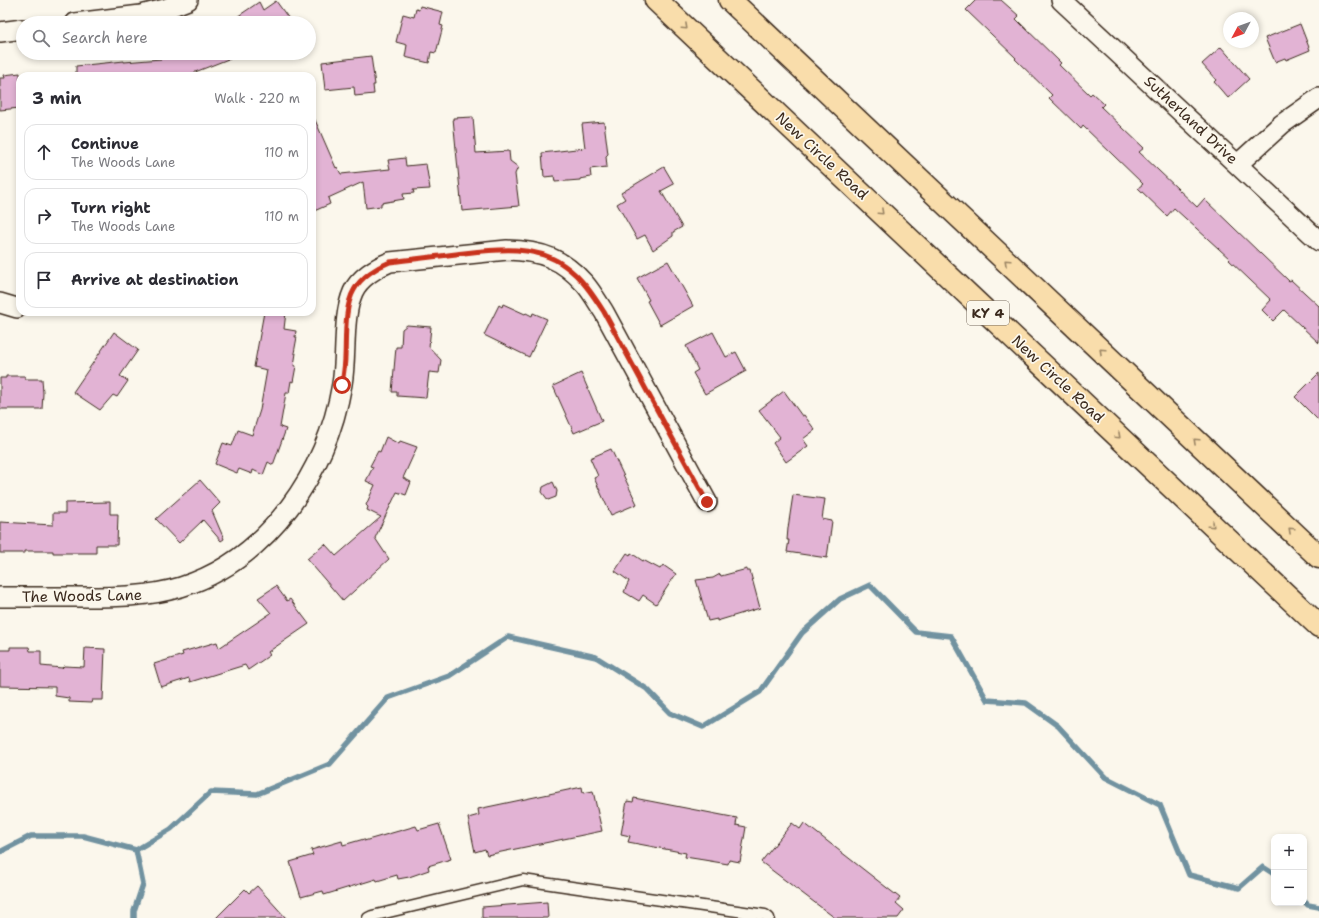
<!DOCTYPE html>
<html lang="en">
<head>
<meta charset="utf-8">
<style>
	:root { --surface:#fff; --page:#f2f2f3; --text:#2b2b33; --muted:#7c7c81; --line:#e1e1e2 }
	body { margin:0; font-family:"Shantell Sans",sans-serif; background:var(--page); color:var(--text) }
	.controls { position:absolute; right:12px; bottom:12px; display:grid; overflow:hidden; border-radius:8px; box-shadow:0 2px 6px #0003 }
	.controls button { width:36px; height:36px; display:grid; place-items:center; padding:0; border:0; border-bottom:1px solid var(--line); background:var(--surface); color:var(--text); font:20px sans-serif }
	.compass { position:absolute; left:1223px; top:12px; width:36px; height:36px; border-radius:50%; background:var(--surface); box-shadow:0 2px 6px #0003; rotate:229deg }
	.stop { position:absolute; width:12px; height:12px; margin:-9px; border:3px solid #c8321e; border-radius:50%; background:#fff }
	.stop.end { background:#c8321e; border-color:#fff; box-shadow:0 1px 4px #0008 }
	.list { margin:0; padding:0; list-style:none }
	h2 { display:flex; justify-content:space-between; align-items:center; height:52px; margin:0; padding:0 16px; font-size:17px }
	h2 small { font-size:13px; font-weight:400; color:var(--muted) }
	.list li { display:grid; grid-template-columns:26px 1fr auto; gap:12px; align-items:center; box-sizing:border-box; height:56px; margin:0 8px 8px; padding:0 8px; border:1px solid var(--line); border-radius:12px }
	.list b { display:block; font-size:15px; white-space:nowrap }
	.list p { margin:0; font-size:13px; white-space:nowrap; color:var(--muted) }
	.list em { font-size:13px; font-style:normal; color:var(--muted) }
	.icon { flex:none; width:22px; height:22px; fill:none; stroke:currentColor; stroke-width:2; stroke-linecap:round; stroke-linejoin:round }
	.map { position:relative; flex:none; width:1319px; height:918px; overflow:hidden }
	.search { position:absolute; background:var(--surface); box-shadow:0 2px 6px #0003; left:16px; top:16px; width:300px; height:44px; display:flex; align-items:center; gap:10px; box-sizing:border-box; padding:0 14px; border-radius:22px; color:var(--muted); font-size:15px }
	.panel { position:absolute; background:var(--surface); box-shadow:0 2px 6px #0003; left:16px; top:72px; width:300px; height:244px; border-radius:12px }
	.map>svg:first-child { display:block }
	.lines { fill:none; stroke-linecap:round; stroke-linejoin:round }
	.stream { stroke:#7192a0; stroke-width:5.5 }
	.building { fill:#e2b3d4; stroke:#3b2a1e }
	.lane-casing { stroke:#3b2a1e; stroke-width:13 }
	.street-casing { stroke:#3b2a1e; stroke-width:22 }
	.highway-casing { stroke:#3b2a1e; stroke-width:25 }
	.lane { stroke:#fbf7ec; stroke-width:10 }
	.street { stroke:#fbf7ec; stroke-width:19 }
	.highway { stroke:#f9ddab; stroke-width:22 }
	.oneway { stroke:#9a8464 }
	.route { stroke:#c8321e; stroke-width:5 }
	.labels { text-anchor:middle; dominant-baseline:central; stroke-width:3.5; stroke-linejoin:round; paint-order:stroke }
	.shield { fill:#fbf7ec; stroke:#75685c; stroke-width:1 }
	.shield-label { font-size:14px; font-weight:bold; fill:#3b2a1e }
	.street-label { font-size:15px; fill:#3b2a1e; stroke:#fbf7ec }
</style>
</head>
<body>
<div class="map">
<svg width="1319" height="918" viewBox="0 0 1319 918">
	<rect width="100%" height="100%" fill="#fbf7ec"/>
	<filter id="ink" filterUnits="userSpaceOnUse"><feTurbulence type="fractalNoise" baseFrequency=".025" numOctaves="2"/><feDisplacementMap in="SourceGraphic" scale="8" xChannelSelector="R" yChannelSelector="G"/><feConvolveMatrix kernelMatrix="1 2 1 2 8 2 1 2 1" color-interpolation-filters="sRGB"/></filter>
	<g filter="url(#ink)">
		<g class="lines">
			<path class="stream" d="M 0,852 L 31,836 L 83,836 L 136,850 L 171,829 L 211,792 L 257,794 L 330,764 L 388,698 L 449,676 L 508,637 L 596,657 L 647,689 L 670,713 L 703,727 L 760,692 L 802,633 L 840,599 L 870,585 L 916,632 L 951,636 L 987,700 L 1026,703 L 1058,726 L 1105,777 L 1160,805 L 1189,875 L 1239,888 L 1263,867 L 1274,874
				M 1304,901 L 1308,905 L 1319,907
				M 134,918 L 134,911 L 143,884 L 136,850"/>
		</g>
		<path class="building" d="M 976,0 L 1001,0 L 1019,16 L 1016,19 L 1019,22 L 1061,63 L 1059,65 L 1090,95 L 1092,93 L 1104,104 L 1101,107 L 1144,148 L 1139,152 L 1197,207 L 1204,199 L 1289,281 L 1291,280 L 1319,306 L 1319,343 L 1284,310 L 1273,321 L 1262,310 L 1271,300 L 1229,260 L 1230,259 L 1174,208 L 1167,216 L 1138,188 L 1143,184 L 1083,126 L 1081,129 L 1049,98 L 1052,95 L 1015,59 L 1016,58 L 966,10 Z
			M 276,1 L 292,23 L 228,23 L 259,2 L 263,10 Z
			M 420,6 L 443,12 L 440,25 L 443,26 L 436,53 L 431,52 L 429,63 L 405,57 L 407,45 L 396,42 L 403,14 L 414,17 L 416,9 L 419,10 Z
			M 1300,24 L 1310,50 L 1286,60 L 1285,58 L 1275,62 L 1265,38 Z
			M 1221,47 L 1249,79 L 1228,98 L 1214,82 L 1216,80 L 1202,64 Z
			M 159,53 L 241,53 L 241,54 L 185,76 L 76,76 L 76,66 L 124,61 L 124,62 L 161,59 Z
			M 371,56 L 375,85 L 373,85 L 374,94 L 355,96 L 354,87 L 325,90 L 322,62 Z
			M 20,73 L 20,108 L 0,110 L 0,78 L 5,78 L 4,75 Z
			M 312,113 L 336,168 L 337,167 L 341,174 L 390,169 L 388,160 L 405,158 L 406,166 L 426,164 L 430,189 L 413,190 L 414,193 L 403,194 L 404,199 L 381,203 L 381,206 L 366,208 L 363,182 L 328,198 L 330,204 L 312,212 Z
			M 473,117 L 476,153 L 509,151 L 510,161 L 518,167 L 515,174 L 519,206 L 462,211 L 453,118 Z
			M 604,122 L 608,154 L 606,156 L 607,167 L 590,169 L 591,177 L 580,179 L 580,180 L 555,182 L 554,176 L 544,177 L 542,153 L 585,148 L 582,124 Z
			M 664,167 L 674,184 L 661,191 L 682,227 L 673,232 L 673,236 L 653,250 L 645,235 L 637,239 L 617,204 L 625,199 L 621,193 Z
			M 668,261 L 693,306 L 660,325 L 647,301 L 649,300 L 637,278 Z
			M 503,304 L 525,314 L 526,313 L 532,316 L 533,313 L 547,319 L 529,357 L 484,335 L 499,305 L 502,307 Z
			M 264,312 L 286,312 L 284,329 L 296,331 L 295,337 L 297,337 L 294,353 L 296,353 L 294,366 L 296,366 L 293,382 L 291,381 L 289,393 L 286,393 L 280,427 L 286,429 L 273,465 L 268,462 L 263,475 L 253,470 L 252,474 L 239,469 L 237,473 L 215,464 L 223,443 L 232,446 L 238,430 L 252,435 L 260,410 L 267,370 L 254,367 Z
			M 407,325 L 431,327 L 429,347 L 441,360 L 439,373 L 429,372 L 426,398 L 397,396 L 397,392 L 392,392 L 396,347 L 401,347 L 402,329 Z
			M 114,332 L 138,350 L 120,376 L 128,381 L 117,397 L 113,395 L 100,410 L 73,392 Z
			M 713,332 L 726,357 L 736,352 L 746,371 L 705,394 L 693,373 L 698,370 L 686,346 Z
			M 581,373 L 602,421 L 574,433 L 553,386 Z
			M 1319,373 L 1319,421 L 1295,397 Z
			M 6,376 L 25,376 L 25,379 L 42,379 L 43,393 L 42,409 L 0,409 L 0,378 L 6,378 Z
			M 784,391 L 802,416 L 804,415 L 815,430 L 803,439 L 808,446 L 786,462 L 773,443 L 780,437 L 759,410 Z
			M 386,437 L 399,444 L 400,441 L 417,447 L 403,478 L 411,482 L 406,495 L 397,492 L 375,538 L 389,559 L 343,601 L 307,559 L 325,544 L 336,556 L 381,517 L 367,510 L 368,507 L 366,505 L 375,485 L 366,481 L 373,467 L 370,466 L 378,451 L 380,452 Z
			M 611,449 L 637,504 L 611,515 L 594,478 L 598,476 L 590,458 Z
			M 200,480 L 220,503 L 212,511 L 224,539 L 221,541 L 203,520 L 179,543 L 156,519 Z
			M 553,482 L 557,491 L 556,497 L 548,500 L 542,492 L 543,487 Z
			M 793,495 L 825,499 L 822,519 L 832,521 L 827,558 L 787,552 L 789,540 L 787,540 L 788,528 Z
			M 110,502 L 110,514 L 118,514 L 117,545 L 96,545 L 96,553 L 53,553 L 53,551 L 25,551 L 25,553 L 0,553 L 0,522 L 53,525 L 53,513 L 65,513 L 65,503 Z
			M 627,553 L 630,555 L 631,553 L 643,561 L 643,560 L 660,569 L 663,565 L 676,574 L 656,604 L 643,595 L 639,601 L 624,592 L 629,581 L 615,571 Z
			M 747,569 L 747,571 L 750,571 L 760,608 L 717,621 L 717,619 L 708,621 L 696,580 L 713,578 L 720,574 L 721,576 Z
			M 276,586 L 287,601 L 290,599 L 309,624 L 268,652 L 270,655 L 248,670 L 245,665 L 190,682 L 189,678 L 161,687 L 154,664 L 183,655 L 182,652 L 217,642 L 219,648 L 271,613 L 258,598 Z
			M 10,647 L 29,647 L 30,651 L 41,651 L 41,666 L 62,668 L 64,666 L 84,667 L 85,648 L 105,649 L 103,700 L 92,700 L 91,703 L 69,702 L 69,698 L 55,696 L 55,687 L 0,686 L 0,650 L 10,650 Z
			M 582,787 L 583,793 L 593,791 L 602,831 L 487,855 L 485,849 L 475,852 L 468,818 L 479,815 L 478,809 Z
			M 634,798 L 737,818 L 736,825 L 746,827 L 740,862 L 729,860 L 728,864 L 704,860 L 685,857 L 686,853 L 628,842 L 630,836 L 621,834 L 627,801 L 633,802 Z
			M 792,823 L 800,829 L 804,823 L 900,898 L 896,903 L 904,910 L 898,918 L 835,918 L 761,862 Z
			M 439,824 L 451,859 L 428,866 L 429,870 L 409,877 L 398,879 L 397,875 L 377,881 L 376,879 L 324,895 L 323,891 L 301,897 L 290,862 L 313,855 L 311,850 L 342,841 L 343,845 L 364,839 L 364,841 L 416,826 L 418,830 Z
			M 257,886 L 286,918 L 216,918 L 245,889 L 249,893 Z
			M 547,902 L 548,918 L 482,918 L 482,907 Z"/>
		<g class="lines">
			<defs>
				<path id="lane" d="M 368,918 L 372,916 L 523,880 L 765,915 L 769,918"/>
				<path id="street" d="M 1061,0 L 1319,241
					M 75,23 L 141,15 L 165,9 L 188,0
					M 0,32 L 23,29
					M 1238,164 L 1282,124 L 1319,98
					M 0,303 L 17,308
					M 0,597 C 27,597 54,597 82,597 C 115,597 148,597 181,587 C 268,560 327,472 342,384 C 347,356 342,317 353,292 C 359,278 377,267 390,262 L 507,250 C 541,251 562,258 585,284 C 592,292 598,303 604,312 L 707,502"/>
				<path id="highway" d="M 656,0 L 1319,626
					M 730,0 L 1319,557"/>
			</defs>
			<use href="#lane" class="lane-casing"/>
			<use href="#street" class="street-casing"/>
			<use href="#highway" class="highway-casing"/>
			<use href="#lane" class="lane"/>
			<use href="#street" class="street"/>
			<use href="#highway" class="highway"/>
		</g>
		<defs><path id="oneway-chevron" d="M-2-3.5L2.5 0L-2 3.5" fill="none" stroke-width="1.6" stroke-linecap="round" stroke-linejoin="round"/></defs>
		<g class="oneway">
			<use href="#oneway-chevron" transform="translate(685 27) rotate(43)"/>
			<use href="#oneway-chevron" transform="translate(881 212) rotate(43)"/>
			<use href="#oneway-chevron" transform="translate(1007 262) rotate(-137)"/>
			<use href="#oneway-chevron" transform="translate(1102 351) rotate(-137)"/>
			<use href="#oneway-chevron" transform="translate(1118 436) rotate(43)"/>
			<use href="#oneway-chevron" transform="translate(1196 441) rotate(-137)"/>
			<use href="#oneway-chevron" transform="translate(1212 525) rotate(43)"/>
			<use href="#oneway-chevron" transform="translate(1291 530) rotate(-137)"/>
		</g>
	</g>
	<g class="lines" filter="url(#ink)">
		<path class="route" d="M 342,385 C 343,376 345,366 345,357 C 346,338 344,307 354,290 C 361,277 377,267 390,262 C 412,259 434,257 456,254 C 492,250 534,243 565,266 C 582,278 593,295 604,312 L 707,502"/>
	</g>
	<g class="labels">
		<rect class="shield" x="967" y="301" width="42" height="24" rx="3"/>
		<g class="shield-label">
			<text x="988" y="313">KY 4</text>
		</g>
		<g class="street-label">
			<text transform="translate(1191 120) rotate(43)">Sutherland Drive</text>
			<text transform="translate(822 156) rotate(43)">New Circle Road</text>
			<text transform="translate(1058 379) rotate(43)">New Circle Road</text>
			<text transform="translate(82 596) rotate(-1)">The Woods Lane</text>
		</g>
	</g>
</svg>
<div class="controls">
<button>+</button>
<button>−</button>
</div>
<svg class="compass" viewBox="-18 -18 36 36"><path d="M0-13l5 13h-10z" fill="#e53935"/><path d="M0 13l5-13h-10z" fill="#7c7c81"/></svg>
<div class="stop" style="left:342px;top:385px"></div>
<div class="stop end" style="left:707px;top:502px"></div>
<div class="search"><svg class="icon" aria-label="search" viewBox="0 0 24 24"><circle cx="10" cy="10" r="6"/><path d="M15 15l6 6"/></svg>Search here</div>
<section class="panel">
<h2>3 min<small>Walk · 220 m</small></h2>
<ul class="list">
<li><svg class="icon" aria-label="ahead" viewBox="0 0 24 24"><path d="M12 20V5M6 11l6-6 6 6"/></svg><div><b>Continue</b><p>The Woods Lane</p></div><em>110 m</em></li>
<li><svg class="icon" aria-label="right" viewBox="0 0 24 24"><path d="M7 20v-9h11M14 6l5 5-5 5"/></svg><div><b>Turn right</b><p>The Woods Lane</p></div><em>110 m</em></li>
<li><svg class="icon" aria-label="arrive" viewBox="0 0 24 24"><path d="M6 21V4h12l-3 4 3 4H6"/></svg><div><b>Arrive at destination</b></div></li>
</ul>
</section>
</div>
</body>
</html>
